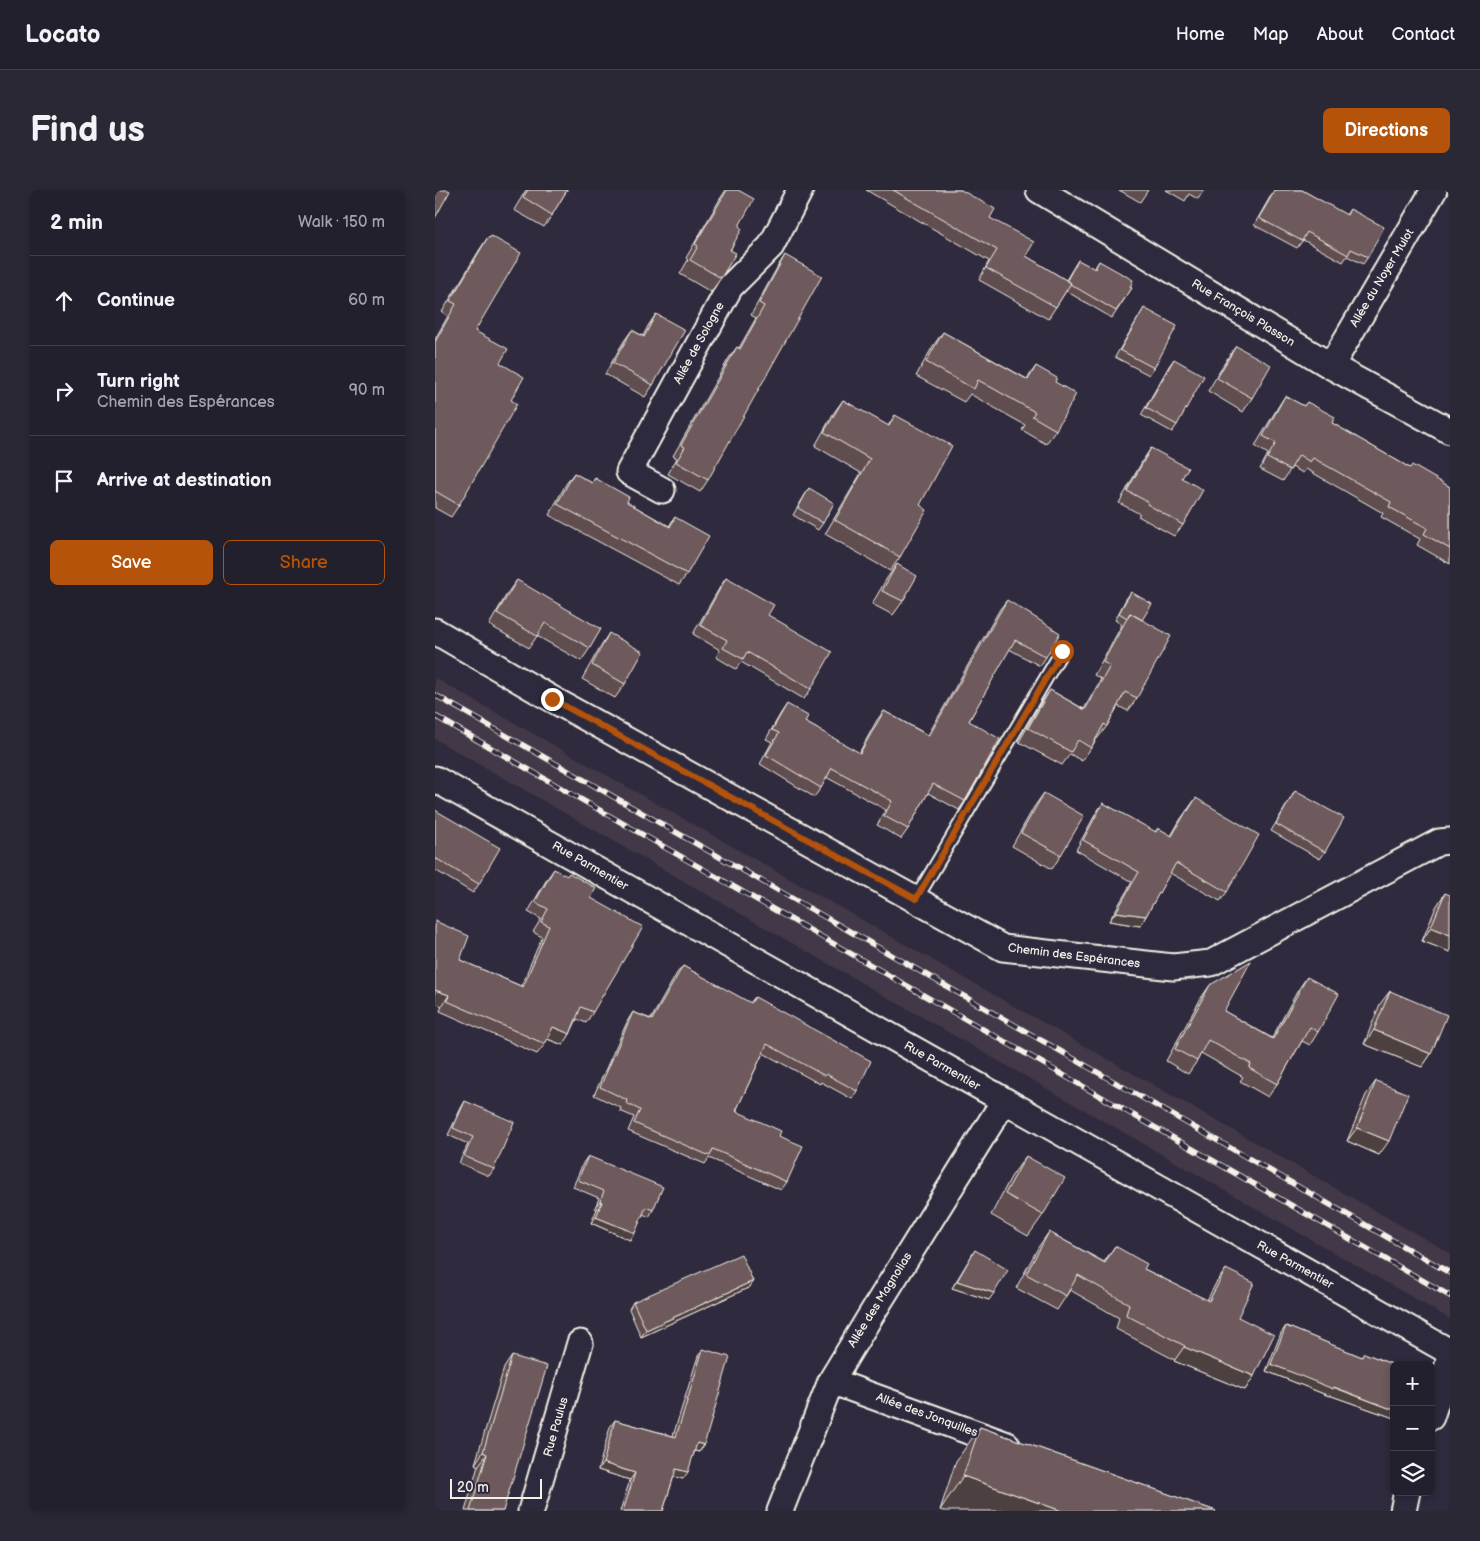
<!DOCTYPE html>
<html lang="en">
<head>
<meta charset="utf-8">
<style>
	:root { --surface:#23202e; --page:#2b2836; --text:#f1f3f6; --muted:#a3a3aa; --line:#403e4a; --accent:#b45309 }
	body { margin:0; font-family:"Balsamiq Sans",sans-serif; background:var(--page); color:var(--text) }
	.controls { position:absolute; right:15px; bottom:15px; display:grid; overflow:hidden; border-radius:8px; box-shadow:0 2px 8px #0003 }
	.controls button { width:45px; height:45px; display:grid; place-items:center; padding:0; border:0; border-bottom:1px solid var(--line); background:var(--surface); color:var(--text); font:25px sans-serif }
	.scale { position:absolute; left:15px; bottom:12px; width:92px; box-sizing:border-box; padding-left:5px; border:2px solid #f4f1e8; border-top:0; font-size:14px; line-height:18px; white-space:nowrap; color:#f4f1e8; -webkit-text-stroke:4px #2f2a3d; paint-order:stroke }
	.stop { position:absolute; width:15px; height:15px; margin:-11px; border:4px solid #b45309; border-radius:50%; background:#fff }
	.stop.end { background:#b45309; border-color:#fff; box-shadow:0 1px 5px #0008 }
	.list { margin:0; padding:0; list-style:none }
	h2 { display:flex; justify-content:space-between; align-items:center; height:65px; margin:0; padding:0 20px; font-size:21px }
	h2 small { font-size:16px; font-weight:400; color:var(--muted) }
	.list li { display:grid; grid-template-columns:32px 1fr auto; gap:15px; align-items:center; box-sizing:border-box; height:90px; padding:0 20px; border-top:1px solid var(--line) }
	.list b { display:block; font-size:19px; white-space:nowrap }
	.list p { margin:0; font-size:16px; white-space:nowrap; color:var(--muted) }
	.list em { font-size:16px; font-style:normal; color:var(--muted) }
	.actions { display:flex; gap:10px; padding:15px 20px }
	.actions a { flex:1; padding:11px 0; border:1px solid var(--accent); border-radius:8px; text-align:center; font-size:18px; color:var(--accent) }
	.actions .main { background:var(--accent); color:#fff }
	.icon { flex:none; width:28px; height:28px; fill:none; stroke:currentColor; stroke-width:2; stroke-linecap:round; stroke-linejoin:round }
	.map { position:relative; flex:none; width:1015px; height:1321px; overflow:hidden; border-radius:8px }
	header { display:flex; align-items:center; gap:30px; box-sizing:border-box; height:70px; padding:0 25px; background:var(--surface); border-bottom:1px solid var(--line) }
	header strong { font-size:24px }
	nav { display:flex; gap:28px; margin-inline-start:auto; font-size:18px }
	.intro { display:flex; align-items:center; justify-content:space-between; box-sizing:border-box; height:120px; padding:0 30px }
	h1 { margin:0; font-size:35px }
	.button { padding:12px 22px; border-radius:8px; background:var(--accent); color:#fff; font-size:18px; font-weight:700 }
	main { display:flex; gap:30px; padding:0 30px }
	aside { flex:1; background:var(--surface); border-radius:8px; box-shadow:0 2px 8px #0003 }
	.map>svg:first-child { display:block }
	.built { fill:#423846 }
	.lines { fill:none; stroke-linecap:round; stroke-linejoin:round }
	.service-casing { stroke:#f4f1e8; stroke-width:16 }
	.minor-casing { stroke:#f4f1e8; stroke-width:29 }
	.service { stroke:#2f2a3d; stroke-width:12 }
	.minor { stroke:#2f2a3d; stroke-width:25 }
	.rail-casing { stroke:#f4f1e8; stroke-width:5.5 }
	.rail { stroke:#2f2a3d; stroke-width:4; stroke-dasharray:11; stroke-linecap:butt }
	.wall { fill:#5f4d4f; stroke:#f4f1e8 }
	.shaded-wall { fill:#4d3f40; stroke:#f4f1e8 }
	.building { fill:#6e5a5c; stroke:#f4f1e8 }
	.route { stroke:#b45309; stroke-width:6 }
	.labels { text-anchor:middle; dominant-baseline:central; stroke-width:4.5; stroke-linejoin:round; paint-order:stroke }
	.street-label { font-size:12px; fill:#f4f1e8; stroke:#2f2a3d }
</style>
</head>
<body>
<header>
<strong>Locato</strong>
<nav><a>Home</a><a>Map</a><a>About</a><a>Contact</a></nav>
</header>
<div class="intro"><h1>Find us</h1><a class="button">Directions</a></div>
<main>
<aside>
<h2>2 min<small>Walk · 150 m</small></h2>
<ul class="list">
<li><svg class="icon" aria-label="ahead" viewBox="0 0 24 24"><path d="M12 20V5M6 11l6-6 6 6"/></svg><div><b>Continue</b></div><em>60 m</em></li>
<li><svg class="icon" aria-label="right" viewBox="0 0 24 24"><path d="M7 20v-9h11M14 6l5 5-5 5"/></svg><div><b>Turn right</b><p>Chemin des Espérances</p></div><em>90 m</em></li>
<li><svg class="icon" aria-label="arrive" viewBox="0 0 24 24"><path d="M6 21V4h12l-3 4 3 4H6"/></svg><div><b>Arrive at destination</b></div></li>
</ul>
<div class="actions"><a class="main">Save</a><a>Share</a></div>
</aside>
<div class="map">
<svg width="1015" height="1321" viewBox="0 0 1015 1321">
	<rect width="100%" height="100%" fill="#2f2a3d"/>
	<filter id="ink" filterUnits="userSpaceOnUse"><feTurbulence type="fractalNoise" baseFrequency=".02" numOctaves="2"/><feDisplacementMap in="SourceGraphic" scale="10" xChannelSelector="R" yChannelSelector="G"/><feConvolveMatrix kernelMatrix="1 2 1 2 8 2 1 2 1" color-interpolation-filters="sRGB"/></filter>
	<g filter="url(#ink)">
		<path class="built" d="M 0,488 L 1015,1063 L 1015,1129 L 0,549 Z"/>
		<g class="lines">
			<defs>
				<path id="service" d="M 481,709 L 627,461"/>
				<path id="minor" d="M 604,0 L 896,176 L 1015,241
					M 896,176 L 999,0
					M 227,300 L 194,282 L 295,97 L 336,56 L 365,0
					M 0,441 L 117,509 L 568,758 L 738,777 L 776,773 L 1004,652 L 1015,651
					M 0,589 L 1015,1162
					M 396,1191 L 572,1255
					M 996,1227 L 1015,1169
					M 96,1321 L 145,1153
					M 345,1321 L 396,1191 L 436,1125 L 569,911
					M 968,1321 L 972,1302"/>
			</defs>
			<use href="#service" class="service-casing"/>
			<use href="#minor" class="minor-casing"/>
			<use href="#service" class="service"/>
			<use href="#minor" class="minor"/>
			<defs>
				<path id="rail" d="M 0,505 L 1015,1083
					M 0,526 L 1015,1106"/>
			</defs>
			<use href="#rail" class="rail-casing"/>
			<use href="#rail" class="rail"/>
		</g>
		<path class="wall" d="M 91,0 L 132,0 L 117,25 L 109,37 L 79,20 Z
			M 291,0 L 303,0 L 304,36 L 286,88 L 276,102 L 245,84 L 253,70 L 251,68 L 285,9 Z
			M 431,0 L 526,0 L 555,28 L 591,66 L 631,90 L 643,70 L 659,79 L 664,71 L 697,98 L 677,128 L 631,101 L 613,129 L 544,90 L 554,71 Z
			M 684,0 L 713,0 L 705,12 Z
			M 731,0 L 769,0 L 763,9 L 754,4 L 750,11 Z
			M 839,0 L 867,0 L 911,25 L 915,19 L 933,67 L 928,74 L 912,66 L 908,72 L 868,50 L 862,58 L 819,35 Z
			M 53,47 L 40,141 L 65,173 L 76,210 L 24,315 L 16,327 L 0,318 L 0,149 L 13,126 L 7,122 L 45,59 Z
			M 350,65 L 273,290 L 265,302 L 233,284 L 242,268 L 238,266 L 294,168 L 302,157 L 304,158 L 321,128 L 316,125 L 343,76 Z
			M 709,118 L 719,178 L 714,185 L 680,167 Z
			M 221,124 L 218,195 L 210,207 L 170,184 L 189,151 L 197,140 L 208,146 L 213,136 Z
			M 508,142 L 592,189 L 601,176 L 620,192 L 621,240 L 611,254 L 587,240 L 590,235 L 535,204 L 529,212 L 481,186 L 498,156 Z
			M 801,156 L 817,208 L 808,222 L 773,201 L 792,169 Z
			M 739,169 L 742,235 L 737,242 L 706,225 L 734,176 Z
			M 850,206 L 869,216 L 872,212 L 897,233 L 975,278 L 1015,297 L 1015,374 L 982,355 L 985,349 L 946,327 L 948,323 L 871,279 L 868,283 L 857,277 L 848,291 L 825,279 L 833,264 L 820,256 L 843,217 Z
			M 408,210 L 453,236 L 460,225 L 485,315 L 465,367 L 455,381 L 390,344 L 426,283 L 380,256 L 398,224 Z
			M 716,258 L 747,288 L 748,335 L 739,346 L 703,326 L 705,324 L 684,313 L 708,270 Z
			M 139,283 L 157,293 L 160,288 L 192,312 L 234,336 L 240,327 L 252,384 L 244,395 L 114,325 L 131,294 Z
			M 374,298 L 388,333 L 383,340 L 358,325 Z
			M 462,374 L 468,411 L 458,425 L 437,414 L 452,388 Z
			M 291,388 L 333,425 L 376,499 L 369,509 L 306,472 L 301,479 L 281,467 L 285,460 L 258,444 L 285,397 Z
			M 82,390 L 155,458 L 146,471 L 102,446 L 94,458 L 54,435 L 73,402 Z
			M 696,402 L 707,430 L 702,508 L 693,521 L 683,516 L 672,536 L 662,549 L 662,548 L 656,558 L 647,571 L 635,564 L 627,575 L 584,552 L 606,513 L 615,500 L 649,519 L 666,489 L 659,485 L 687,435 L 680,430 L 691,409 Z
			M 572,410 L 611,467 L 605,476 L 574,459 L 534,531 L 530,611 L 524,620 L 493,603 L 473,639 L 466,649 L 442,635 L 451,620 L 391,587 L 386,598 L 379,607 L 325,574 L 337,552 L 331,549 L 346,523 L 352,514 L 370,532 L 424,563 L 442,530 L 449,521 L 493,545 L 565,419 Z
			M 174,443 L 190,494 L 180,508 L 147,489 L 165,457 Z
			M 860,601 L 890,662 L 885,669 L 836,641 Z
			M 609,603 L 626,665 L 617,679 L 577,656 L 599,617 Z
			M 761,608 L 792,702 L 785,711 L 735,683 L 711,726 L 705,736 L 674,731 L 697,692 L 641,660 L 661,623 L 668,613 L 720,642 L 723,638 L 736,646 L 745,630 Z
			M 0,620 L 44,694 L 38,703 L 0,680 Z
			M 119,679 L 156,708 L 158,822 L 151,833 L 142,829 L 135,844 L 128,855 L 112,849 L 110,854 L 102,864 L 5,821 L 25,770 L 86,796 L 107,747 L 98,742 L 106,729 L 93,722 L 112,689 Z
			M 1010,703 L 1015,762 L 987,751 L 1001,717 Z
			M 248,776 L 315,813 L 320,807 L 422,901 L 417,909 L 386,892 L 385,894 L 328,863 L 301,921 L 344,946 L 352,992 L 346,1000 L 274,968 L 270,974 L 193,941 L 199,927 L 185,921 L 186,918 L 159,905 L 193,830 L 198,822 L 216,829 L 242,783 Z
			M 872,787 L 883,842 L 875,855 L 867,851 L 842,894 L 833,907 L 805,891 L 808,887 L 766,863 L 762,871 L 753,884 L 731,871 L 766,808 L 775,795 L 789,821 L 837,848 L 863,800 Z
			M 955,801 L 996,864 L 987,877 L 929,854 L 945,814 Z
			M 941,891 L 944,965 L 912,951 L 931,905 Z
			M 30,911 L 59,979 L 54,986 L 24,973 L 33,954 L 13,945 L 26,918 Z
			M 153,966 L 218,1020 L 214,1027 L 208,1024 L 195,1050 L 156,1033 L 162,1019 L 160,1018 L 164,1008 L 138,997 L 148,973 Z
			M 591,966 L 608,1025 L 593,1046 L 556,1025 L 576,987 Z
			M 614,1042 L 669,1072 L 680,1056 L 709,1079 L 772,1110 L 781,1093 L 791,1079 L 803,1127 L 819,1186 L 810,1200 L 739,1171 L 740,1170 L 681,1139 L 684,1128 L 635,1100 L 622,1120 L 581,1098 L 604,1056 Z
			M 540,1060 L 554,1110 L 517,1098 Z
			M 318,1091 L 313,1098 L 206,1147 L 194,1119 L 198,1112 Z
			M 851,1136 L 927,1167 L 929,1163 L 959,1175 L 959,1228 L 894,1205 L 894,1206 L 831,1181 L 846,1143 Z
			M 268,1159 L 269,1255 L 264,1262 L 260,1261 L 248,1289 L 239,1286 L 228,1321 L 185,1321 L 195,1290 L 163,1280 L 175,1237 L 180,1230 L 238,1246 L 263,1166 Z
			M 77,1166 L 68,1321 L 30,1321 L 43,1276 L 40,1274 L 69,1178 Z
			M 545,1237 L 781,1321 L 505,1320 L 521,1271 Z"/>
		<path class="shaded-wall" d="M 681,722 L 711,726 L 705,736 L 674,731 Z
			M 996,737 L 1015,745 L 1015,762 L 987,751 Z
			M 0,800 L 14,805 L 7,816 L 0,813 Z
			M 118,837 L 135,844 L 128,855 L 110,848 Z
			M 939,840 L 996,864 L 987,877 L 929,854 Z
			M 922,938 L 954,951 L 944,965 L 912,951 Z
			M 165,1011 L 167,1012 L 162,1019 L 160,1018 Z
			M 161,1027 L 200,1043 L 195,1050 L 156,1033 Z
			M 318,1091 L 313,1098 L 206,1147 L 211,1140 Z
			M 522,1091 L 559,1103 L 554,1110 L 517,1098 Z
			M 749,1157 L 819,1186 L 810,1200 L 739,1171 Z
			M 836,1174 L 959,1220 L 959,1228 L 894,1205 L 894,1206 L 831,1181 Z
			M 262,1253 L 269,1255 L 264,1262 L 257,1260 Z
			M 48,1262 L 52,1264 L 43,1276 L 40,1274 Z
			M 168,1273 L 200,1283 L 195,1290 L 163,1280 Z
			M 241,1279 L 253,1282 L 248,1289 L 236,1286 Z
			M 528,1286 L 627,1321 L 509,1321 L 505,1320 Z"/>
		<path class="building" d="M 0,0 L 13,0 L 15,1 L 0,28 Z
			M 93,0 L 132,0 L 117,25 L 88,7 Z
			M 292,0 L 303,0 L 319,9 L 304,36 L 307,39 L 295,60 L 301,63 L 286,88 L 255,70 L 263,56 L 260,54 Z
			M 458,0 L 526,0 L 560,19 L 555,28 L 599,52 L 591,66 L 636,93 L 621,117 L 551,78 L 562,60 Z
			M 840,0 L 867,0 L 912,25 L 915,19 L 949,37 L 933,67 L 916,59 L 913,65 L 872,42 L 867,51 L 824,28 Z
			M 56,46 L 86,63 L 40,141 L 73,159 L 65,173 L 89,187 L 76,210 L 82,214 L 24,315 L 0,301 L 0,152 L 21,114 L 15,111 L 53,47 L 55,48 Z
			M 350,65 L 387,86 L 273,290 L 241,272 L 250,257 L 246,255 L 302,157 L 305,159 L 329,116 L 324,113 Z
			M 643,70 L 660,79 L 664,71 L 698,90 L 695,97 L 697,98 L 681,121 L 635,94 L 636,93 L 632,90 Z
			M 709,118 L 742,136 L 719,178 L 685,160 Z
			M 221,124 L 250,140 L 218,195 L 178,173 L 197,140 L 209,147 Z
			M 508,142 L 593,190 L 601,176 L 622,188 L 620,192 L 641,204 L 621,240 L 597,226 L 600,222 L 543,190 L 539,199 L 491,172 Z
			M 801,156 L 836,175 L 817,208 L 782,188 Z
			M 739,169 L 769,186 L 742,235 L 711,218 Z
			M 850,206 L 869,216 L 872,212 L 900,227 L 897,233 L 975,278 L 977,275 L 1015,297 L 1015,359 L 989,344 L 992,338 L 954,317 L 956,312 L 878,268 L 875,272 L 864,265 L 855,280 L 832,268 L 841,253 L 828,246 Z
			M 408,210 L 454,236 L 460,225 L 517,256 L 485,315 L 492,320 L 465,367 L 400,330 L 435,269 L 389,242 Z
			M 716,258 L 753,278 L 747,288 L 768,300 L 748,335 L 712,314 L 713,312 L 692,301 Z
			M 139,283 L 157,293 L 160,288 L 194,307 L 192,312 L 235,337 L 240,327 L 274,346 L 252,384 L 122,314 Z
			M 374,298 L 399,313 L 388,333 L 363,318 Z
			M 462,374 L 482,386 L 468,411 L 447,401 Z
			M 291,388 L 339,415 L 333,425 L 397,462 L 376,499 L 312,462 L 308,469 L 288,458 L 292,450 L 265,435 Z
			M 82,390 L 166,439 L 155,458 L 110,433 L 102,446 L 62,423 Z
			M 696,402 L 717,414 L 707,430 L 695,423 L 692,428 L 684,423 Z
			M 572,410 L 625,443 L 611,467 L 580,450 L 534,531 L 565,549 L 530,611 L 498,594 L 473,639 L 449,626 L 457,611 L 397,578 L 386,598 L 331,565 L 344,543 L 337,540 L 352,514 L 373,526 L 370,532 L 425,563 L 449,521 L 494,546 Z
			M 695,423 L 736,446 L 702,508 L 690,502 L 672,536 L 669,534 L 656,558 L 643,550 L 636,562 L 593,538 L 615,500 L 650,520 L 675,476 L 668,472 Z
			M 174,443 L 208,462 L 190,494 L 157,475 Z
			M 860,601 L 909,628 L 890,662 L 841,634 Z
			M 609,603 L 649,626 L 626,665 L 586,643 Z
			M 761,608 L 824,645 L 792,702 L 741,673 L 711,726 L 681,722 L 704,682 L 648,650 L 668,613 L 721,642 L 723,638 L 737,646 L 752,620 L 753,621 Z
			M 0,620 L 65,658 L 44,694 L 0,668 Z
			M 119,679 L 132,686 L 134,683 L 161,698 L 156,708 L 208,737 L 158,822 L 146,817 L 135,844 L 118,837 L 110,854 L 12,811 L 14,805 L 0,800 L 0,731 L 34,746 L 25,770 L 88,797 L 114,736 L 106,732 L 113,719 L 100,712 Z
			M 1010,703 L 1015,705 L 1015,745 L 996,737 Z
			M 816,771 L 789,821 L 838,849 L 872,787 L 904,804 L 883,842 L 875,837 L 842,894 L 814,878 L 816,874 L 773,850 L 762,871 L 740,859 L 775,795 Z
			M 248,776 L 316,813 L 320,807 L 436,871 L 422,901 L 391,884 L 390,886 L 332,854 L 301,921 L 346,941 L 344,946 L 368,956 L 352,992 L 278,959 L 275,966 L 199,933 L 205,920 L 191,913 L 192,910 L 165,897 L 198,822 L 217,830 Z
			M 955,801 L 1012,825 L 996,864 L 939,840 Z
			M 941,891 L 973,904 L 954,951 L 922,938 Z
			M 30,911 L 79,932 L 59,979 L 29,966 L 38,947 L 18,938 Z
			M 153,966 L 228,997 L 218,1020 L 211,1017 L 200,1043 L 161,1027 L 167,1012 L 165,1011 L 169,1001 L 143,990 Z
			M 591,966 L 630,988 L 608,1025 L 570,1004 Z
			M 614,1042 L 670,1073 L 680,1056 L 712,1074 L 709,1079 L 774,1111 L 791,1079 L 819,1093 L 803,1127 L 839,1145 L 819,1186 L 749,1157 L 750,1156 L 691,1125 L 694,1114 L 643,1085 L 631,1106 L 591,1084 Z
			M 540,1060 L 573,1080 L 559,1103 L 522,1091 Z
			M 306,1064 L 318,1091 L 211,1140 L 198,1112 Z
			M 851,1136 L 927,1167 L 929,1163 L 959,1175 L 959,1220 L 899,1197 L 898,1199 L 836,1174 Z
			M 268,1159 L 295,1167 L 269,1255 L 262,1253 L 253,1282 L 241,1279 L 228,1321 L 188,1321 L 200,1283 L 168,1273 L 180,1230 L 241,1247 Z
			M 77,1166 L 112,1176 L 68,1321 L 35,1321 L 52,1264 L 48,1262 Z
			M 545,1237 L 781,1321 L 627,1321 L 528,1286 Z"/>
	</g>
	<g class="lines" filter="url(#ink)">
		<path class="route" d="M 117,509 L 481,709 L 627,461"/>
	</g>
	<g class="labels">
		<g class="street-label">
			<text transform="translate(947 88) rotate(-59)">Allée du Noyer Mulot</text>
			<text transform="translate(808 123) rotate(31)">Rue François Plasson</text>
			<text transform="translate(264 153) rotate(-61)">Allée de Sologne</text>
			<text transform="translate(155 676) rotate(30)">Rue Parmentier</text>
			<text transform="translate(639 766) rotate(7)">Chemin des Espérances</text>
			<text transform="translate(507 876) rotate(30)">Rue Parmentier</text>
			<text transform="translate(860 1075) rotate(29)">Rue Parmentier</text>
			<text transform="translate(445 1110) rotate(-58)">Allée des Magnolias</text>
			<text transform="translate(492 1225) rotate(20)">Allée des Jonquilles</text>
			<text transform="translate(121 1237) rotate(-74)">Rue Paulus</text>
		</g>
	</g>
</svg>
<div class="controls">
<button>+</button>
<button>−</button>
<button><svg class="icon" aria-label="layers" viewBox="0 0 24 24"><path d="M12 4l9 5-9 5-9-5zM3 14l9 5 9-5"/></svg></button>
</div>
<div class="scale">20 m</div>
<div class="stop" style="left:627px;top:461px"></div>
<div class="stop end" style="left:117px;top:509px"></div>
</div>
</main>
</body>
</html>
